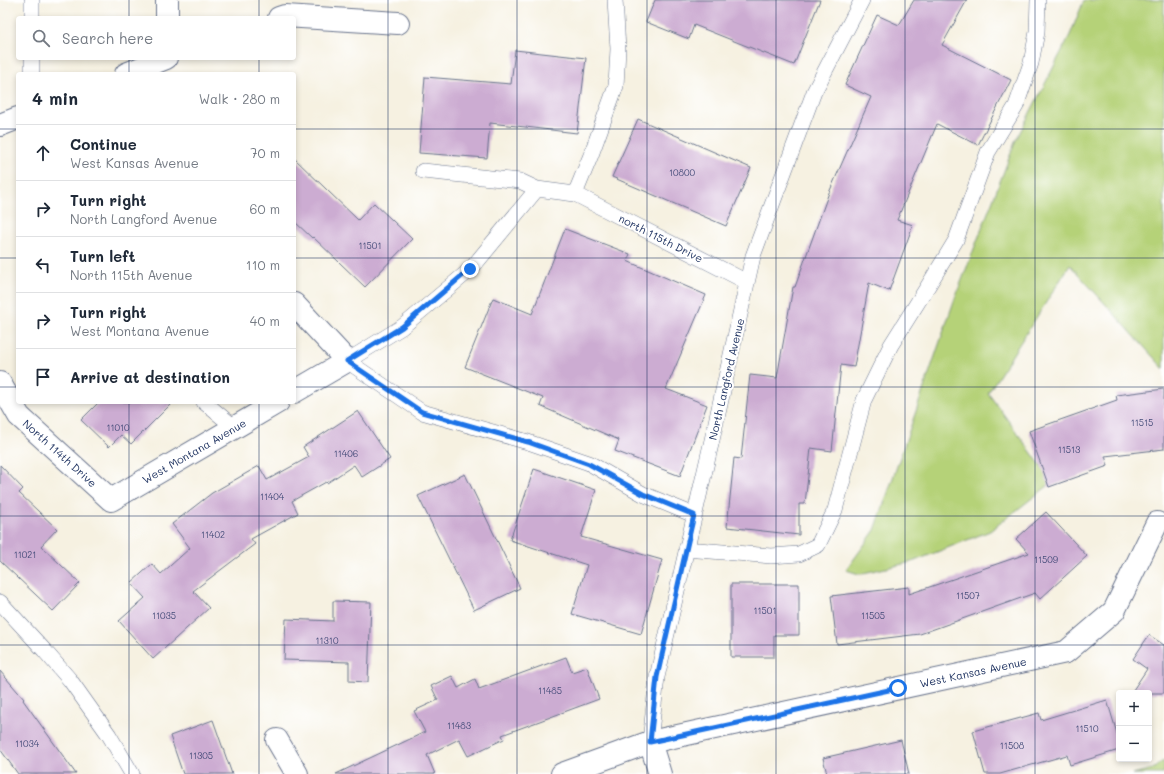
<!DOCTYPE html>
<html lang="en">
<head>
<meta charset="utf-8">
<style>
	:root { --surface:#fff; --page:#f6f6f7; --text:#1f2937; --muted:#747a83; --line:#e0e1e3 }
	body { margin:0; font-family:Mali,sans-serif; background:var(--page); color:var(--text) }
	.controls { position:absolute; right:12px; bottom:12px; display:grid; overflow:hidden; border-radius:4px; box-shadow:0 2px 6px #0003 }
	.controls button { width:36px; height:36px; display:grid; place-items:center; padding:0; border:0; border-bottom:1px solid var(--line); background:var(--surface); color:var(--text); font:20px sans-serif }
	.stop { position:absolute; width:12px; height:12px; margin:-9px; border:3px solid #1a73e8; border-radius:50%; background:#fff }
	.stop.end { background:#1a73e8; border-color:#fff; box-shadow:0 1px 4px #0008 }
	.list { margin:0; padding:0; list-style:none }
	h2 { display:flex; justify-content:space-between; align-items:center; height:52px; margin:0; padding:0 16px; font-size:17px }
	h2 small { font-size:13px; font-weight:400; color:var(--muted) }
	.list li { display:grid; grid-template-columns:26px 1fr auto; gap:12px; align-items:center; box-sizing:border-box; height:56px; padding:0 16px; border-top:1px solid var(--line) }
	.list b { display:block; font-size:15px; white-space:nowrap }
	.list p { margin:0; font-size:13px; white-space:nowrap; color:var(--muted) }
	.list em { font-size:13px; font-style:normal; color:var(--muted) }
	.icon { flex:none; width:22px; height:22px; fill:none; stroke:currentColor; stroke-width:2; stroke-linecap:round; stroke-linejoin:round }
	.map { position:relative; flex:none; width:1164px; height:774px; overflow:hidden }
	.search { position:absolute; background:var(--surface); box-shadow:0 2px 6px #0003; left:16px; top:16px; width:280px; height:44px; display:flex; align-items:center; gap:10px; box-sizing:border-box; padding:0 14px; border-radius:4px; color:var(--muted); font-size:15px }
	.panel { position:absolute; background:var(--surface); box-shadow:0 2px 6px #0003; left:16px; top:72px; width:280px; height:332px; border-radius:4px }
	.map>svg:first-child { display:block }
	.green { fill:#b5d278; stroke:#68806b }
	.building { fill:#ccacd2 }
	.lines { fill:none; stroke-linecap:round; stroke-linejoin:round }
	.lane-casing { stroke:#68738c; stroke-width:16 }
	.street-casing { stroke:#68738c; stroke-width:24 }
	.lane { stroke:#fff; stroke-width:15 }
	.street { stroke:#fff; stroke-width:22 }
	.route { stroke:#1a73e8; stroke-width:5 }
	.grid { fill:none; stroke:#1b2f5e; stroke-width:1; stroke-opacity:0.55 }
	.labels { text-anchor:middle; dominant-baseline:central; stroke-width:4; stroke-linejoin:round; paint-order:stroke }
	.number-label { font-size:9px; fill:#474e7b }
	.street-label { font-size:11px; fill:#1b2f5e; stroke:#fff }
</style>
</head>
<body>
<div class="map">
<svg width="1164" height="774" viewBox="0 0 1164 774">
	<rect width="100%" height="100%" fill="#fff"/>
	<filter id="ink" filterUnits="userSpaceOnUse"><feTurbulence type="fractalNoise" baseFrequency=".025" numOctaves="2"/><feDisplacementMap in="SourceGraphic" scale="8" xChannelSelector="R" yChannelSelector="G"/><feConvolveMatrix kernelMatrix="1 2 1 2 8 2 1 2 1" color-interpolation-filters="sRGB"/></filter>
	<filter id="wash" filterUnits="userSpaceOnUse"><feTurbulence type="fractalNoise" baseFrequency=".012" numOctaves="4" result="noise"/><feDisplacementMap in="SourceGraphic" scale="16" xChannelSelector="R" yChannelSelector="G"/><feGaussianBlur stdDeviation="0.9" result="paint"/><feColorMatrix in="noise" values="0 0 0 0 0 0 0 0 0 0 0 0 0 0 0 0 0 1.4 0 .05"/><feComposite in="paint" operator="in"/></filter>
	<g filter="url(#wash)">
		<rect width="100%" height="100%" fill="#f6f1e1"/>
		<path class="green" d="M 1084,0 L 1164,0 L 1164,369 L 1070,265 L 988,393 L 1053,482 L 990,531 L 912,562 L 859,574 L 846,570 L 875,530 L 955,298 L 1016,140 L 1070,35 Z
			M 1164,760 L 1164,774 L 1132,774 L 1153,769 Z"/>
		<g id="blocks">
			<path class="building" d="M 655,0 L 820,0 L 794,65 L 694,25 L 689,39 L 646,22 Z
				M 914,0 L 967,0 L 942,45 L 1011,80 L 978,145 L 937,124 L 897,220 L 913,225 L 889,291 L 869,283 L 854,367 L 841,365 L 832,451 L 811,448 L 805,504 L 799,504 L 799,535 L 727,527 L 734,458 L 741,459 L 750,375 L 777,378 L 793,287 L 795,287 L 828,195 L 871,97 L 845,85 L 877,15 L 899,25 Z
				M 515,50 L 586,58 L 577,133 L 490,123 L 487,158 L 419,153 L 425,77 L 511,84 Z
				M 638,119 L 751,168 L 726,226 L 612,177 Z
				M 294,158 L 358,220 L 374,203 L 412,239 L 365,287 L 313,237 L 312,238 L 294,221 Z
				M 565,229 L 630,254 L 627,261 L 706,295 L 666,389 L 707,405 L 680,476 L 615,451 L 619,440 L 540,406 L 543,398 L 465,367 L 493,298 L 532,314 Z
				M 1164,389 L 1164,449 L 1105,456 L 1108,466 L 1049,487 L 1029,431 L 1117,400 L 1116,395 Z
				M 99,402 L 173,402 L 131,444 L 121,435 L 109,447 L 81,420 Z
				M 358,411 L 390,459 L 362,477 L 354,465 L 327,483 L 326,482 L 292,501 L 298,513 L 251,539 L 255,544 L 193,591 L 209,608 L 153,659 L 119,621 L 145,598 L 131,583 L 152,564 L 161,574 L 190,548 L 172,524 L 212,493 L 259,466 L 267,480 L 309,457 L 303,447 Z
				M 0,465 L 23,489 L 19,493 L 57,529 L 41,546 L 80,583 L 53,611 L 0,561 Z
				M 534,469 L 596,490 L 581,537 L 662,560 L 641,634 L 572,614 L 587,565 L 510,540 Z
				M 465,474 L 520,588 L 474,610 L 418,496 Z
				M 1046,512 L 1087,556 L 1040,599 L 1035,593 L 920,634 L 837,644 L 831,596 L 909,587 L 909,594 L 1029,553 L 1016,539 Z
				M 731,584 L 799,584 L 799,635 L 774,635 L 774,657 L 731,657 Z
				M 333,601 L 371,602 L 368,682 L 349,681 L 349,662 L 284,660 L 286,619 L 333,621 Z
				M 1149,635 L 1164,645 L 1164,693 L 1131,693 L 1147,669 L 1133,659 Z
				M 566,657 L 572,672 L 587,667 L 599,699 L 502,735 L 504,739 L 468,756 L 459,739 L 427,755 L 435,774 L 336,774 L 425,732 L 414,711 L 438,700 L 431,686 L 452,676 L 458,688 L 475,679 L 479,689 Z
				M 0,671 L 24,699 L 23,700 L 76,774 L 18,774 L 0,749 Z
				M 1107,700 L 1119,740 L 1119,750 L 1070,765 L 1067,755 L 1000,774 L 985,774 L 973,731 L 1039,713 L 1041,720 Z
				M 213,720 L 232,774 L 183,774 L 170,736 Z
				M 901,740 L 909,774 L 827,774 L 823,758 Z"/>
		</g>
	</g>
	<g filter="url(#ink)">
		<use href="#blocks" fill-opacity="0" stroke="#68738c" stroke-width="1"/>
		<g class="lines">
			<defs>
				<path id="lane" d="M 32,18 L 32,0
					M 32,74 L 32,58
					M 423,171 L 520,181 L 537,189
					M 575,194 L 591,155 L 616,86 L 618,49 L 615,0
					M 204,402 L 234,427
					M 694,515 L 643,494 L 589,463 L 528,442 L 422,412 L 347,361 L 402,327 L 471,269 L 537,189 L 575,194 L 747,282
					M 686,549 L 771,556 L 799,554 L 818,545 L 835,510 L 864,400 L 891,345 L 928,286 L 956,240 L 988,152 L 1016,106 L 1031,63 L 1037,32 L 1038,0
					M 0,602 L 44,650 L 70,680 L 109,735 L 132,774
					M 650,742 L 657,677 L 712,440 L 753,256 L 814,92 L 862,0"/>
				<path id="street" d="M 167,18 L 167,0
					M 279,18 L 285,16 L 398,23
					M 126,74 L 166,58
					M 0,125 L 18,118
					M 294,304 L 347,361 L 294,392
					M 0,383 L 19,416 L 111,500 L 278,402
					M 277,740 L 297,774
					M 650,742 L 660,774
					M 562,774 L 650,742 L 1066,652 L 1114,611 L 1157,523"/>
			</defs>
			<use href="#lane" class="lane-casing"/>
			<use href="#street" class="street-casing"/>
			<use href="#lane" class="lane"/>
			<use href="#street" class="street"/>
		</g>
	</g>
	<g class="lines" filter="url(#ink)">
		<path class="route" d="M 470,269 L 402,327 L 347,361 L 422,412 L 528,442 L 589,464 L 643,494 L 694,515 L 657,677 L 650,742 L 898,688"/>
	</g>
	<path class="grid" d="M 129,0 L 129,18M 259,0 L 259,18M 388,0 L 388,774M 517,0 L 517,774M 647,0 L 647,774M 776,0 L 776,774M 905,0 L 905,774M 1035,0 L 1035,774M 129,58 L 129,74M 259,58 L 259,74M 0,129 L 18,129M 294,129 L 1164,129M 0,258 L 18,258M 294,258 L 1164,258M 0,387 L 18,387M 294,387 L 1164,387M 129,402 L 129,774M 259,402 L 259,774M 0,516 L 1164,516M 0,645 L 1164,645"/>
	<g class="labels">
		<g class="number-label">
			<text x="682" y="172">10800</text>
			<text x="370" y="245">11501</text>
			<text x="1142" y="422">11515</text>
			<text x="118" y="427">11010</text>
			<text x="1069" y="449">11513</text>
			<text x="346" y="453">11406</text>
			<text x="272" y="496">11404</text>
			<text x="213" y="534">11402</text>
			<text x="25" y="554">11021</text>
			<text x="1046" y="559">11509</text>
			<text x="968" y="595">11507</text>
			<text x="765" y="610">11501</text>
			<text x="164" y="615">11035</text>
			<text x="873" y="615">11505</text>
			<text x="327" y="640">11310</text>
			<text x="550" y="690">11485</text>
			<text x="459" y="725">11483</text>
			<text x="1087" y="728">11510</text>
			<text x="27" y="743">11034</text>
			<text x="1012" y="745">11508</text>
			<text x="201" y="755">11305</text>
		</g>
		<g class="street-label">
			<text transform="translate(661 238) rotate(27)">north 115th Drive</text>
			<text transform="translate(726 379) rotate(-77)">North Langford Avenue</text>
			<text transform="translate(194 451) rotate(-30)">West Montana Avenue</text>
			<text transform="translate(60 453) rotate(42)">North 114th Drive</text>
			<text transform="translate(973 672) rotate(-12)">West Kansas Avenue</text>
		</g>
	</g>
</svg>
<div class="controls">
<button>+</button>
<button>−</button>
</div>
<div class="stop" style="left:898px;top:688px"></div>
<div class="stop end" style="left:470px;top:269px"></div>
<div class="search"><svg class="icon" aria-label="search" viewBox="0 0 24 24"><circle cx="10" cy="10" r="6"/><path d="M15 15l6 6"/></svg>Search here</div>
<section class="panel">
<h2>4 min<small>Walk · 280 m</small></h2>
<ul class="list">
<li><svg class="icon" aria-label="ahead" viewBox="0 0 24 24"><path d="M12 20V5M6 11l6-6 6 6"/></svg><div><b>Continue</b><p>West Kansas Avenue</p></div><em>70 m</em></li>
<li><svg class="icon" aria-label="right" viewBox="0 0 24 24"><path d="M7 20v-9h11M14 6l5 5-5 5"/></svg><div><b>Turn right</b><p>North Langford Avenue</p></div><em>60 m</em></li>
<li><svg class="icon" aria-label="left" viewBox="0 0 24 24"><path d="M17 20v-9H6M10 6l-5 5 5 5"/></svg><div><b>Turn left</b><p>North 115th Avenue</p></div><em>110 m</em></li>
<li><svg class="icon" aria-label="right" viewBox="0 0 24 24"><path d="M7 20v-9h11M14 6l5 5-5 5"/></svg><div><b>Turn right</b><p>West Montana Avenue</p></div><em>40 m</em></li>
<li><svg class="icon" aria-label="arrive" viewBox="0 0 24 24"><path d="M6 21V4h12l-3 4 3 4H6"/></svg><div><b>Arrive at destination</b></div></li>
</ul>
</section>
</div>
</body>
</html>
